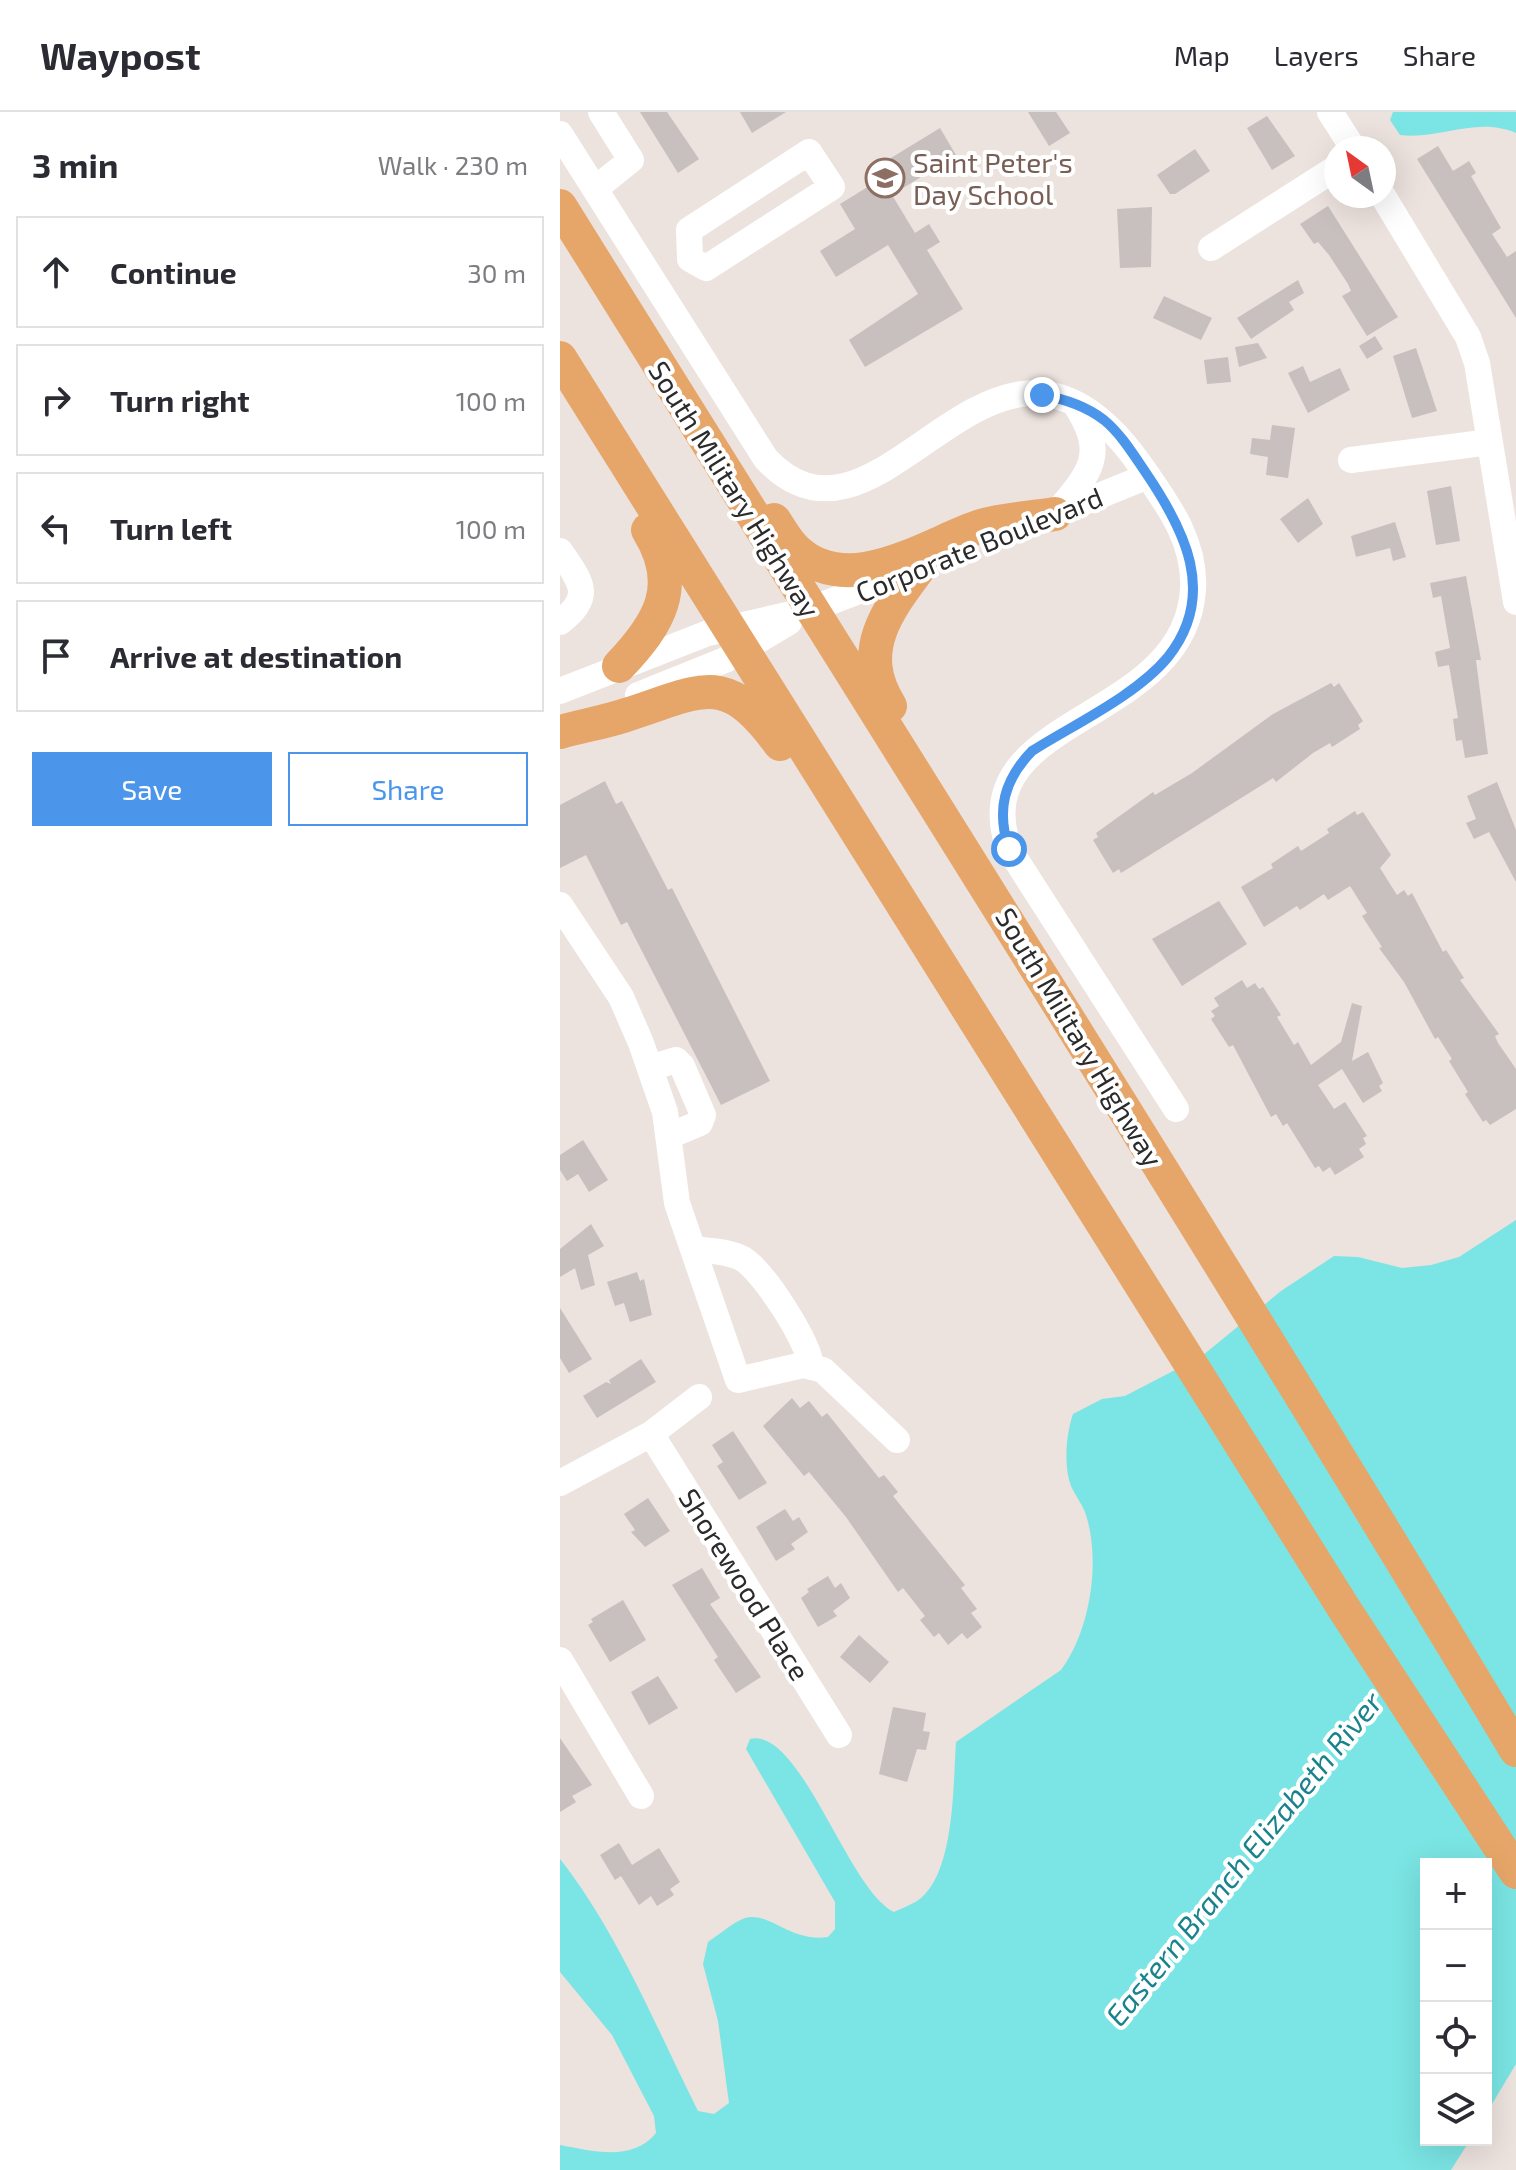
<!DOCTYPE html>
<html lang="en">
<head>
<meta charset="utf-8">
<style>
	:root { --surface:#fff; --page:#f2f2f3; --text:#2b2b33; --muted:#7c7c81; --line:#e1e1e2; --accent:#4b96eb }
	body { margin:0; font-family:"Exo 2",sans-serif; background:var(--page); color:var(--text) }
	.controls { position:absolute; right:24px; bottom:24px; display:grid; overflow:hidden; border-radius:0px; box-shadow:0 8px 32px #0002 }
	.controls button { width:72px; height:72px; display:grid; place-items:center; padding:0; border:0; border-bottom:2px solid var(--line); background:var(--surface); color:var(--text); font:40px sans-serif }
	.compass { position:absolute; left:764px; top:24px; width:72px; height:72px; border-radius:50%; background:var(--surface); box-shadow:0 8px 32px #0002; rotate:327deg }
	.stop { position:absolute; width:24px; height:24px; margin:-18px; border:6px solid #4b96eb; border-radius:50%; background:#fff }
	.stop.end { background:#4b96eb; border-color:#fff; box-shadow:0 2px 8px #0008 }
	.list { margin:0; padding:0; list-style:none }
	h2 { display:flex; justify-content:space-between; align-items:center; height:104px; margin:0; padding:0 32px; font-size:34px }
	h2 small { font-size:26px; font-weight:400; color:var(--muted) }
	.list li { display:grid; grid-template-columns:52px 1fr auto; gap:24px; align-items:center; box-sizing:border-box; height:112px; margin:0 16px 16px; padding:0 16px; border:2px solid var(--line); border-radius:0px }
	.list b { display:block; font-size:30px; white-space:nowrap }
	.list em { font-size:26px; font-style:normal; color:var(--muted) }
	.actions { display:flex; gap:16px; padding:24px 32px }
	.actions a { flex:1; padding:18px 0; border:2px solid var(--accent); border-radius:0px; text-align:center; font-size:28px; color:var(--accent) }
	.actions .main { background:var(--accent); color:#fff }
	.icon { flex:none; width:44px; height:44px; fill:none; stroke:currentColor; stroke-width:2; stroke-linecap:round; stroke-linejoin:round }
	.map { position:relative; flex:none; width:956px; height:2058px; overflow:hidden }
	header { display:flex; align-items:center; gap:48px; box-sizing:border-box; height:112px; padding:0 40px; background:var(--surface); border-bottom:2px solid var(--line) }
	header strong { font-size:38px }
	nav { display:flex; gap:44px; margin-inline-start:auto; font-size:28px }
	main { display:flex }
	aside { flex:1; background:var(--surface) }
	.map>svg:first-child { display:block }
	.water { fill:#7ae5e4 }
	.building { fill:#c7c0be }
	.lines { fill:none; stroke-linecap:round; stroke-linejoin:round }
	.minor { stroke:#fff; stroke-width:26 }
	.major { stroke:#e6a669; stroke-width:34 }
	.route { stroke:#4b96eb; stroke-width:10 }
	.labels { text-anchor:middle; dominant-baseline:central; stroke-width:8; stroke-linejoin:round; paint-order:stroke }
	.education-label { font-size:28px; fill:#785e54; stroke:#fff; text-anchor:start }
	.street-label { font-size:28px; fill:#2b2b2b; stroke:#fff }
	.water-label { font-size:30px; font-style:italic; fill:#18838c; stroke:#fff }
</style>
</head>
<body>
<header>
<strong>Waypost</strong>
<nav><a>Map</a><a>Layers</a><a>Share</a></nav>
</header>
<main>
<aside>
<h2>3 min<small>Walk · 230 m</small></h2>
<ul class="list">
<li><svg class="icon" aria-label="ahead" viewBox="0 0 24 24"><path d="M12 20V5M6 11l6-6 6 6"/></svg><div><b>Continue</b></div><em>30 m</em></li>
<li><svg class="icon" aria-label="right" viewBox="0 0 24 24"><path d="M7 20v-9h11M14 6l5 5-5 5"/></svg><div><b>Turn right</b></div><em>100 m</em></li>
<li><svg class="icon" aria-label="left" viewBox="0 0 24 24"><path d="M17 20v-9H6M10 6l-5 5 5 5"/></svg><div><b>Turn left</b></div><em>100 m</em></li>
<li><svg class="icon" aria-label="arrive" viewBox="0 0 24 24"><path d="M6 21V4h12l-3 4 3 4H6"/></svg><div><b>Arrive at destination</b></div></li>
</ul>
<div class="actions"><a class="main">Save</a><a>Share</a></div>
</aside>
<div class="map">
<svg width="956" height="2058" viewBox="0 0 956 2058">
	<rect width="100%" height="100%" fill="#ece2de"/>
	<path class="water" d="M 833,0 L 956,0 L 956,21 C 916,4 880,28 840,23 L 830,8 Z
		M 956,1108 L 956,1952 L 926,2002 L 926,1752 L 866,1752 L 866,2028 L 910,2028 L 891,2058 L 0,2058 L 0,2033 C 32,2039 73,2050 96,2021 L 94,2004 L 52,1923 L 0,1860 L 0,1747 C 57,1819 97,1917 138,1999 L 154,2002 L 169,1991 L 158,1909 L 143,1852 L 148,1830 C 159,1823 173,1810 185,1806 C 209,1799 231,1831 268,1825 L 275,1817 L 275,1790 L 186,1637 L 190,1627 C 240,1614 288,1778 334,1800 C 342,1796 354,1792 361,1786 C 395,1757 393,1672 396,1630 L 501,1558 C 530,1519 541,1450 526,1403 C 523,1393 516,1385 512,1376 C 503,1356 506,1322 513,1302 L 542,1287 L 565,1284 L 642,1244 L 721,1179 L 774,1144 L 798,1145 L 842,1156 L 871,1153 L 899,1145 Z"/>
	<path class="building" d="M 80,0 L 107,0 L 139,47 L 118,61 Z
		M 180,0 L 226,0 L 192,21 Z
		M 468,0 L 496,0 L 510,21 L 489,34 Z
		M 707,4 L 735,44 L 712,58 L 687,16 Z
		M 380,16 L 396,43 L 332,83 L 355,121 L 369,112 L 380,130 L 367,138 L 403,197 L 305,255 L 289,228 L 358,182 L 328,133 L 276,165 L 260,139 L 295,117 L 280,92 L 314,71 L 308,60 Z
		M 878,34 L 893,59 L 909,49 L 916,61 L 911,64 L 941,116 L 932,122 L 947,145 L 956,139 L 956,206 L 857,47 Z
		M 635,37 L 650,59 L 615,82 L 610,82 L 597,63 Z
		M 768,94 L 838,205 L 807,224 L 782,184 L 791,179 L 788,172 L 769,143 L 758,130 L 754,132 L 740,112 Z
		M 592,95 L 591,155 L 560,156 L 557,97 Z
		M 738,168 L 744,181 L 729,190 L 734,198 L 691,227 L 677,206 Z
		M 604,184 L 652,206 L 641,228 L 593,206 Z
		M 815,224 L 823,237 L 807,247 L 799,234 Z
		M 698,231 L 707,246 L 679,255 L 675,235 Z
		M 856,236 L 877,299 L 852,306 L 833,244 Z
		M 668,245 L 671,270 L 647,272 L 644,248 Z
		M 743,254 L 750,270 L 780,256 L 790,278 L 748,301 L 728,261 Z
		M 712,313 L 735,316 L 728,366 L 706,363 L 708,345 L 690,342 L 692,326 L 710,328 Z
		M 891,374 L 900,429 L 876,433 L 867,379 Z
		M 748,386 L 763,412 L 738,431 L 720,407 Z
		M 835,410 L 846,445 L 833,449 L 830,436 L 796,445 L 791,424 Z
		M 906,464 L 921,548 L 916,548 L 928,642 L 905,646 L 902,628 L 896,629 L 893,607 L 898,606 L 889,553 L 878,555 L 875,540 L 890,536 L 881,484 L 873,486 L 870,471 Z
		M 771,571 L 774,575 L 779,571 L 803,609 L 798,613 L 800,617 L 772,635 L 770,631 L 753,641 L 716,670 L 713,666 L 561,761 L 559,757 L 553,761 L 533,728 L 538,725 L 536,721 L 593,680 L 595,683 L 632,661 L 713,602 Z
		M 45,669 L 56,692 L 62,689 L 108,778 L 112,776 L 210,969 L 161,993 L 67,810 L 61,813 L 26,743 L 0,756 L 0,693 Z
		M 937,670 L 956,718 L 956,770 L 929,720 L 914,727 L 906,711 L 916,707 L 907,684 Z
		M 795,699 L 797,703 L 803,700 L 831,743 L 820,756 L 837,783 L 844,778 L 848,784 L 852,781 L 883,840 L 886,838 L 904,866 L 900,868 L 939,922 L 935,924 L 938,931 L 956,957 L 956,997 L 930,1013 L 926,1008 L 923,1010 L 905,982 L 908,980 L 889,949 L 892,947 L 878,925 L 875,927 L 844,870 L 819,836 L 822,835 L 802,804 L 807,801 L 790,774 L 768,788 L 764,782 L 740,798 L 737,794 L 704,815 L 681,775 L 713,756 L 711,752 L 738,734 L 741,739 L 769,721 L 767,717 Z
		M 659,789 L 687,832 L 622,874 L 592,827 Z
		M 682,868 L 687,876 L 695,871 L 699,877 L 703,875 L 721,903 L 717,905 L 734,933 L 738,930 L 751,953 L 781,930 L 792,891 L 802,894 L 792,949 L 808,940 L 823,971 L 819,974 L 822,979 L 803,991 L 782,957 L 758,973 L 774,997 L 785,990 L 807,1024 L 803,1026 L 806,1032 L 799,1037 L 804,1045 L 775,1063 L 770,1055 L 763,1060 L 759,1054 L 755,1056 L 727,1011 L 723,1014 L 716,1002 L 711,1005 L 673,933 L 669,935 L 651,907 L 655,904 L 651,899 L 659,894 L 654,886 Z
		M 23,1028 L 48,1068 L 29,1080 L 18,1062 L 7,1069 L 0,1058 L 0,1043 Z
		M 31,1112 L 44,1134 L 28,1143 L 35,1173 L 21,1178 L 15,1156 L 0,1165 L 0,1137 Z
		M 77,1160 L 80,1169 L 84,1167 L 92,1203 L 70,1210 L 64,1191 L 55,1194 L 47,1170 Z
		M 0,1196 L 32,1247 L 9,1261 L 0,1246 Z
		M 81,1247 L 96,1270 L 37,1306 L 23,1284 L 46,1270 L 51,1272 L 49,1268 Z
		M 232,1286 L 240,1296 L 249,1289 L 262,1305 L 267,1301 L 319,1366 L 324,1363 L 338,1380 L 333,1384 L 405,1473 L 401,1476 L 417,1497 L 411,1501 L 422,1515 L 407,1527 L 402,1521 L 388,1533 L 379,1521 L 374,1525 L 360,1508 L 365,1504 L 343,1476 L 338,1480 L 286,1405 L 249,1360 L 244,1364 L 203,1314 Z
		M 173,1319 L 207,1371 L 179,1388 L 157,1354 L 163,1350 L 152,1333 Z
		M 88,1386 L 110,1419 L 85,1435 L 71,1420 L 75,1418 L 64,1402 Z
		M 225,1397 L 233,1409 L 239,1405 L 248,1420 L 231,1432 L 235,1437 L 216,1449 L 196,1415 Z
		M 142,1456 L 160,1486 L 150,1492 L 201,1565 L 176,1581 L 154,1548 L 158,1545 L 112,1473 Z
		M 268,1464 L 275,1476 L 281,1471 L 290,1486 L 273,1499 L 277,1504 L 258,1515 L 241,1486 L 249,1480 L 247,1477 Z
		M 63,1488 L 86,1528 L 50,1550 L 28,1513 L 33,1510 L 31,1507 Z
		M 299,1523 L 329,1550 L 310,1571 L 280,1545 Z
		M 98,1564 L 118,1596 L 89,1613 L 71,1580 Z
		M 333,1595 L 366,1601 L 363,1619 L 370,1620 L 366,1638 L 357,1637 L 347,1670 L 319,1662 Z
		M 0,1626 L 32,1673 L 12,1684 L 16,1690 L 0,1700 Z
		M 59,1731 L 72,1753 L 99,1736 L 120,1770 L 110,1777 L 114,1783 L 97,1794 L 91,1784 L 79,1793 L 61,1764 L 55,1768 L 40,1743 Z"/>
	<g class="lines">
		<path class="minor" d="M 770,0 L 793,36
			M 0,22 L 206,347 C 325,473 434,139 583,357 C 609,394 636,431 633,478 C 624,613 402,602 449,737 L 616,997
			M 249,40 L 272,75 L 146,156 L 130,147 L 129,118 Z
			M 35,77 L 71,48 L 41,0
			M 823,84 L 908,225 L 917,251 L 956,490
			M 651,136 L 776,56
			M 791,348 L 930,330
			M 497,400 C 532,359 547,341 515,292
			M 480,408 L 588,364
			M 0,439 C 20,469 35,484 0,510
			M 0,579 L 148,521 L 249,498 L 351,459
			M 78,583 L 165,548 L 229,510
			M 0,793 L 61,885 L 81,931 L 105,1000 L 117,1091 L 178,1268 L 243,1253 L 263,1258 L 337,1328
			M 90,956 L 116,948 L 122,954 L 143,1003 L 140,1011 L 109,1024
			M 133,1137 C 149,1139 169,1139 183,1147 C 204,1160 249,1230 251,1254
			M 91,1322 L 279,1623
			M 0,1371 L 91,1322 L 139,1285
			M 0,1548 L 81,1684"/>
		<path class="major" d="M 0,94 C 320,608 645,1119 956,1638
			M 0,246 L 783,1495 L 956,1760
			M 214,408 C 221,418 227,430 236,438 C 289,488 367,432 421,414 C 444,407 471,406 495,402
			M 59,554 C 99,512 123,474 88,418
			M 330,594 C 296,540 326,500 360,455
			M 0,620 C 22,614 45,610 66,603 C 142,579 165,556 220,632"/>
	</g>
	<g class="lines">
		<path class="route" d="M 449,737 C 436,698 444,668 472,639 C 513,613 577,583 608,545 C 658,482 624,417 586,361 C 573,342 561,322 544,308 C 526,294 505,287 482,283"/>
	</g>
	<defs>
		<symbol id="school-ring" viewBox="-11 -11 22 22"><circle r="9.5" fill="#fff" stroke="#8d6e63" stroke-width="1.5"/><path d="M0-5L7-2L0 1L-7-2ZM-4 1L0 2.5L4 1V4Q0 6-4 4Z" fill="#8d6e63"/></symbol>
	</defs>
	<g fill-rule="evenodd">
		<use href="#school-ring" x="303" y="44" width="44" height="44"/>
	</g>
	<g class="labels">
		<g class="education-label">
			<text x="353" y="50">Saint Peter's<tspan x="353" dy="32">Day School</tspan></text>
		</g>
		<g class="street-label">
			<text transform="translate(175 377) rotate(58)">South Military Highway</text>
			<text transform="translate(419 432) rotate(-22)">Corporate Boulevard</text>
			<text transform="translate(520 925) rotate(59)">South Military Highway</text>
			<text transform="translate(185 1472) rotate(58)">Shorewood Place</text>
		</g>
		<g class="water-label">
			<text transform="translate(683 1746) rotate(-51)">Eastern Branch Elizabeth River</text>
		</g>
	</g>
</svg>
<div class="controls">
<button>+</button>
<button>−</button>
<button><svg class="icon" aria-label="locate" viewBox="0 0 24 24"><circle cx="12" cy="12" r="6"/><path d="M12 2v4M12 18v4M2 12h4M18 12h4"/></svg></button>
<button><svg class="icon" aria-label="layers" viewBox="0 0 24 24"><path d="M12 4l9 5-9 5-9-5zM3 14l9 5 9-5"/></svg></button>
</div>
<svg class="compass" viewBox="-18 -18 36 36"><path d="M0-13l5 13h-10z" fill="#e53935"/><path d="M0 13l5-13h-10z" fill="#7c7c81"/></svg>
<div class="stop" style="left:449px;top:737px"></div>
<div class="stop end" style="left:482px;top:283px"></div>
</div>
</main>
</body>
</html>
